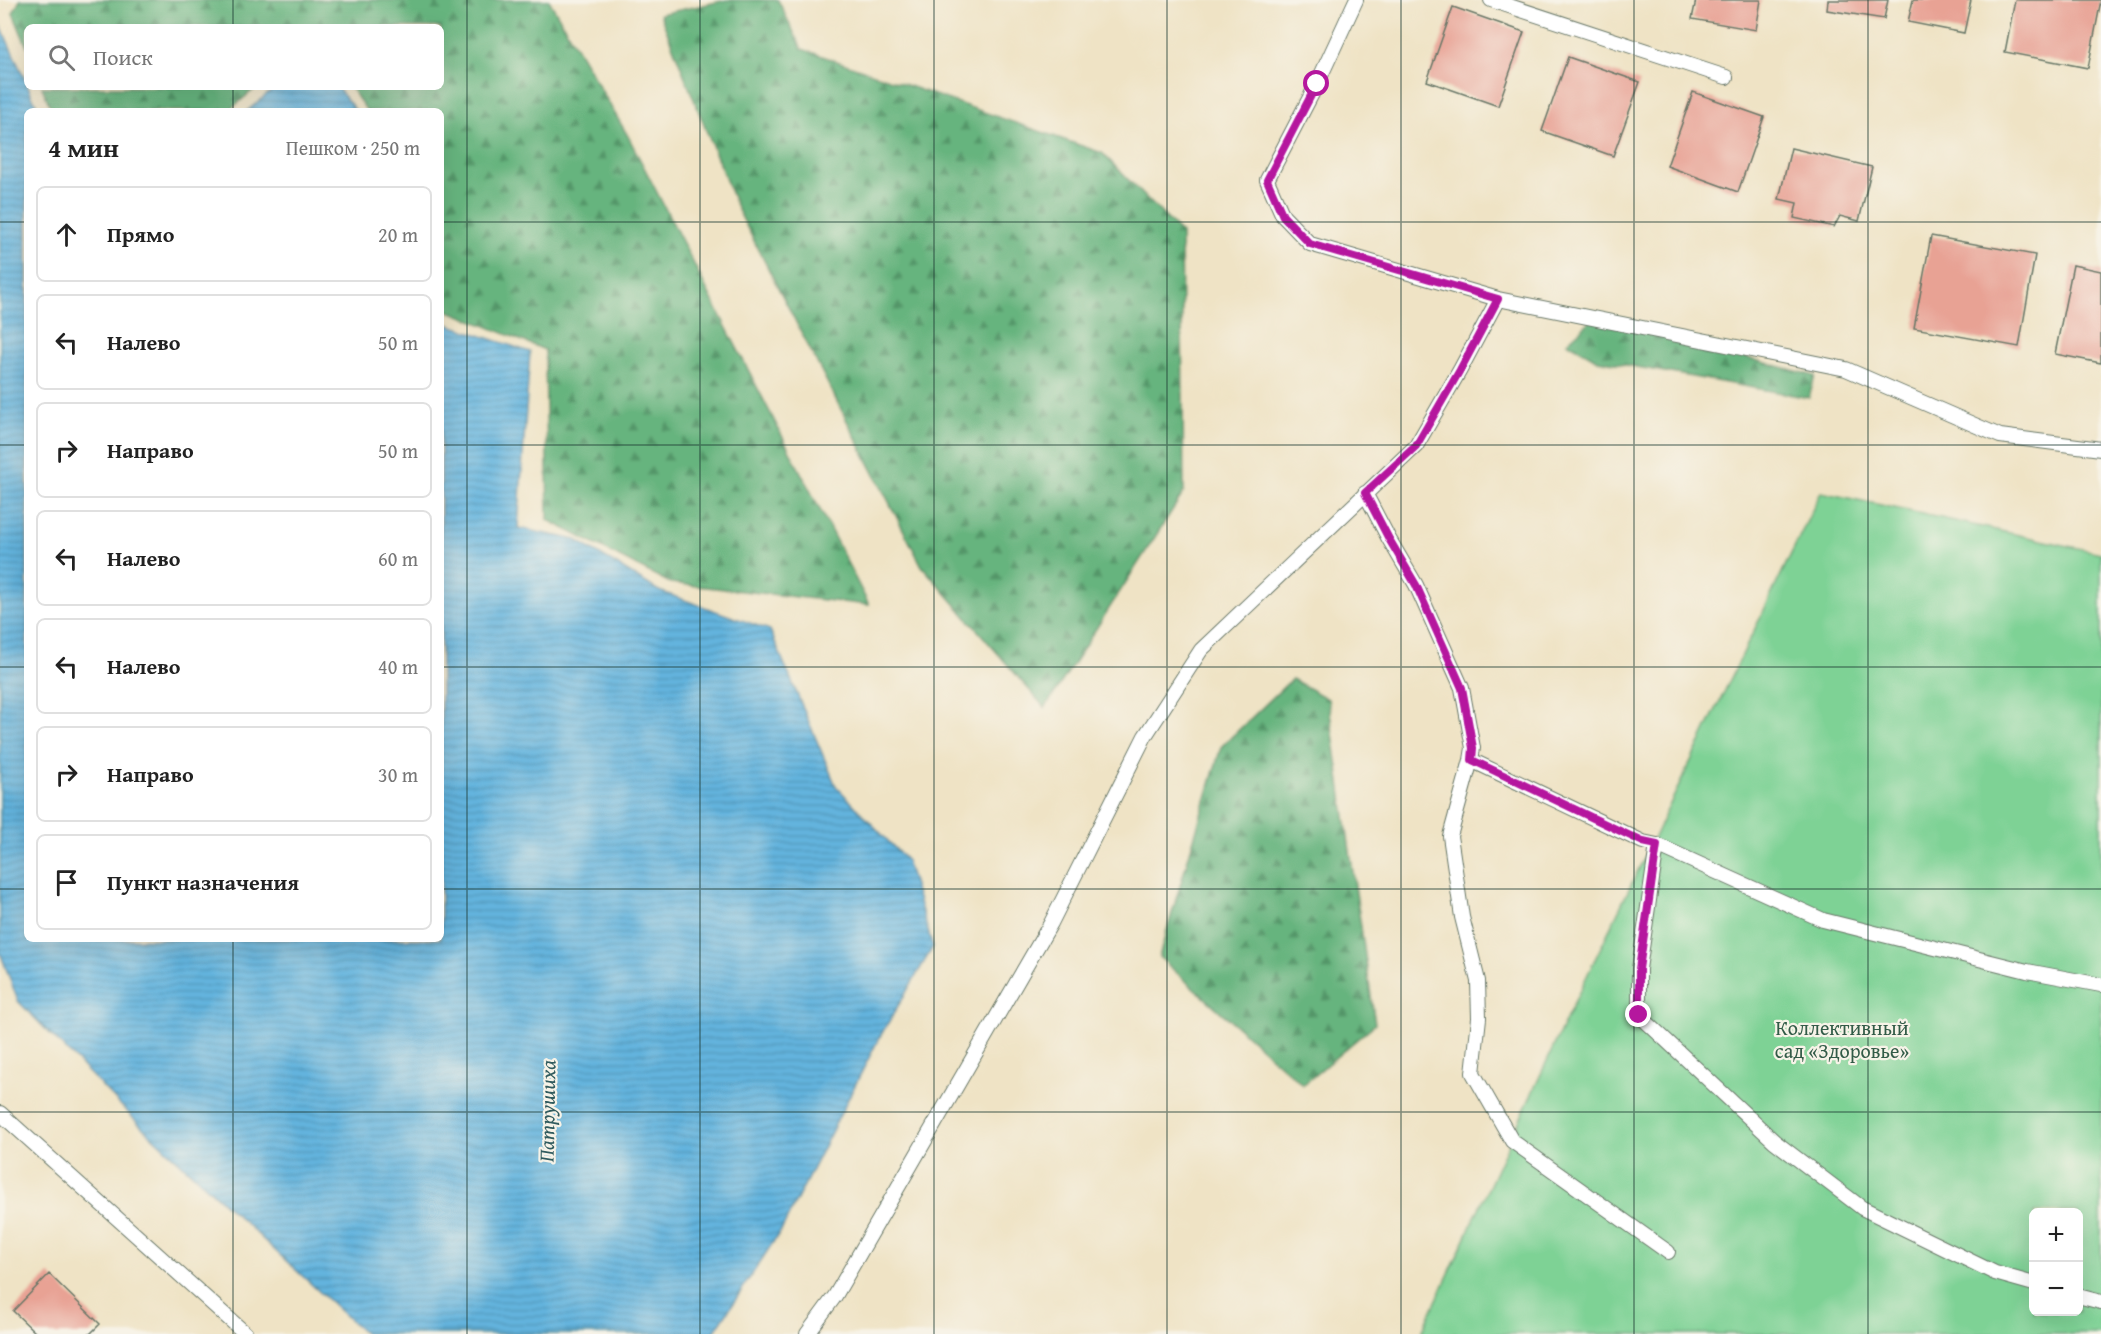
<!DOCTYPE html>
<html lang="ru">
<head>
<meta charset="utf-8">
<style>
	:root { --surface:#fff; --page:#f2f2f2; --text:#222; --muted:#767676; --line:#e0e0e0 }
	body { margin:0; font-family:"Gentium Book Plus",serif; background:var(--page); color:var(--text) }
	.controls { position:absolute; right:18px; bottom:18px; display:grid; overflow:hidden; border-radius:9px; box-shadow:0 6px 24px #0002 }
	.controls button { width:54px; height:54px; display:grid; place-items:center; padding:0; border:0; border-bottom:2px solid var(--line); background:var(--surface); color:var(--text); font:30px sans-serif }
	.stop { position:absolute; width:18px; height:18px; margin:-14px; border:4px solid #b5179e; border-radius:50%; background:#fff }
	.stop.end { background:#b5179e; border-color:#fff; box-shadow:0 2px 6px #0008 }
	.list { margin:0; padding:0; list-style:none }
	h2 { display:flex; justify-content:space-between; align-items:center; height:78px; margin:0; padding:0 24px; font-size:26px }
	h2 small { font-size:20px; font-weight:400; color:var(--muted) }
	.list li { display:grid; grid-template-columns:39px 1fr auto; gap:18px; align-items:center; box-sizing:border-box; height:96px; margin:0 12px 12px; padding:0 12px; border:2px solid var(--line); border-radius:9px }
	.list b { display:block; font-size:22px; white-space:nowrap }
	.list em { font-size:20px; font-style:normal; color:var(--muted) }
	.icon { flex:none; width:33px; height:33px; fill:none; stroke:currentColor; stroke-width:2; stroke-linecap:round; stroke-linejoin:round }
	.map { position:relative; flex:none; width:2101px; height:1334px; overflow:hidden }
	.search { position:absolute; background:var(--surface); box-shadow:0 6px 24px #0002; left:24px; top:24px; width:420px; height:66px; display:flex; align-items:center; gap:15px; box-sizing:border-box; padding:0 21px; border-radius:9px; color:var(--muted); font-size:22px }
	.panel { position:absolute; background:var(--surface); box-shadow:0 6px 24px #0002; left:24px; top:108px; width:420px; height:834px; border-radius:9px }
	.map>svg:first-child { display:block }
	.forest { fill:url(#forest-firs); stroke:#427859; stroke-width:1.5 }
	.garden { fill:#7ed295; stroke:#4e8864; stroke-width:1.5; fill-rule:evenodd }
	.water { fill:url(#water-rules); stroke:#417889; stroke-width:1.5 }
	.building { fill:#e8a294 }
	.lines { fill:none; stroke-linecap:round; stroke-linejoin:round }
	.service-casing { stroke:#687767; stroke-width:16 }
	.service { stroke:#fff; stroke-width:14 }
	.route { stroke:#b5179e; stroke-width:8 }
	.grid { fill:none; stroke:#1f3d34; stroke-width:1.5; stroke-opacity:0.55 }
	.labels { text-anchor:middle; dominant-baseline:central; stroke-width:4.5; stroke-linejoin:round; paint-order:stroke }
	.park-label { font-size:20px; fill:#325b47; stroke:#f7f3e8 }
	.water-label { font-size:21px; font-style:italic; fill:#305b5e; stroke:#f7f3e8 }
</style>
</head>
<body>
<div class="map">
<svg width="2101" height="1334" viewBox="0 0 2101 1334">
	<defs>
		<pattern id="forest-firs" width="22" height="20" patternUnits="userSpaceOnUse" patternTransform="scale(1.5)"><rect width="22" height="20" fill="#66b47e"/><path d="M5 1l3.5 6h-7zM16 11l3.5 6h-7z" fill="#539468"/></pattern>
		<pattern id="water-rules" width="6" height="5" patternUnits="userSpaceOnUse" patternTransform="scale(1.5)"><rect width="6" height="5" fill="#63b4de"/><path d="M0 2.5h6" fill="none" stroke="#5194b5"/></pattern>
	</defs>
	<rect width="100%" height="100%" fill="#f7f3e8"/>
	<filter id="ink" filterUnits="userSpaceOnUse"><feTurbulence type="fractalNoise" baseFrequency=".0167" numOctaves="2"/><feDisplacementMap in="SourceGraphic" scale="12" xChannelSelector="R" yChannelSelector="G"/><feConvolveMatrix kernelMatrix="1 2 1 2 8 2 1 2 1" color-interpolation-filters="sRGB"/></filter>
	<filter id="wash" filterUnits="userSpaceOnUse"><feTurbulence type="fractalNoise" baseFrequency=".008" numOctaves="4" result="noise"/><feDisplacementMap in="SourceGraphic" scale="24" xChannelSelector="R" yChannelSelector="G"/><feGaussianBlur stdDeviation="1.35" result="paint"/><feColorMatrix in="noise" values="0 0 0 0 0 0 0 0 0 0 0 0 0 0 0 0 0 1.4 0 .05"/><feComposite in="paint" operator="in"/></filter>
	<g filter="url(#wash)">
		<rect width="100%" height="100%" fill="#efe3c5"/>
		<path class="forest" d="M 20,0 L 549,0 L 628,136 L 869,605 L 670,583 L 548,520 L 545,350 L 444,309 L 441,300 L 441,111 L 367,111 L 350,87 L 441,87 L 441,27 L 27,27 L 27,47 L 13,13 Z
			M 727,0 L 778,0 L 802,49 L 1102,153 L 1181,233 L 1184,492 L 1045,708 L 922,566 L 737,208 L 660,14 Z
			M 42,87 L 257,87 L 228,111 L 52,111 Z
			M 1595,317 L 1815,376 L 1809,398 L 1598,360 L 1567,342 Z
			M 1292,679 L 1328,699 L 1375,1024 L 1303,1085 L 1159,957 L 1221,747 Z"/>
		<path class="garden" d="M 1821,492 L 2101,553 L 2101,1334 L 1421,1334 L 1570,1011 ZM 2034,1212 L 2078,1212 L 2078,1312 L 2034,1312 Z"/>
		<path class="water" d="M 0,24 L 39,111 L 27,111 L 27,939 L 441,939 L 441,322 L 530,352 L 518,528 L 576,540 L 659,591 L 770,630 L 836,786 L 906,860 L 933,947 L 879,1038 L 783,1227 L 713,1334 L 365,1334 L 143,1128 L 18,1001 L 0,952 Z
			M 276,87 L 337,87 L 356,111 L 247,111 Z"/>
		<g id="blocks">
			<path class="building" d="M 1696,0 L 1761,0 L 1756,30 L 1692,19 Z
				M 1828,0 L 1888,0 L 1884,19 L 1827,10 Z
				M 1913,0 L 1971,0 L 1964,33 L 1908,22 Z
				M 2015,0 L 2101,0 L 2088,68 L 2005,52 Z
				M 1453,7 L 1524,32 L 1498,106 L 1427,81 Z
				M 1568,57 L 1640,82 L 1613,156 L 1542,131 Z
				M 1693,92 L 1764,117 L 1738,192 L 1667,166 Z
				M 1791,148 L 1872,167 L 1859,221 L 1840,216 L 1834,227 L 1794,218 L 1797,203 L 1779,199 Z
				M 1931,236 L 2035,255 L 2019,347 L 1914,328 Z
				M 2073,265 L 2101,271 L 2101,363 L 2055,354 Z
				M 49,1274 L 100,1324 L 90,1334 L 37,1334 L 13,1311 Z"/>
		</g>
	</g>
	<g filter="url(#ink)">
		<use href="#blocks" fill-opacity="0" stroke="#687767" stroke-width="1.5"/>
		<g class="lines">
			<defs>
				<path id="service" d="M 1356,0 L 1317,84 L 1267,180 L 1283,216 L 1310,244 L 1498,299 L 1846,369 L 2000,436 L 2101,449
					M 1491,0 L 1726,77
					M 1365,493 L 1389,539 L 1416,585 L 1462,688 L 1473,748 L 1471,760 L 1450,836 L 1462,917 L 1478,981 L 1479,1018 L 1473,1073 L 1512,1141 L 1668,1252
					M 1471,760 L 1643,842 L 1657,845 L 1823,920 L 2027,971 L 2101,985
					M 1657,845 L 1639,969 L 1639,1015 L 1774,1141 L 1862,1208 L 1995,1273 L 2034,1284
					M 0,1113 L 246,1334
					M 2078,1296 L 2101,1302
					M 807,1334 L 835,1296 L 1051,923 L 1145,736 L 1201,650 L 1416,446 L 1460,370 L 1498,299"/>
			</defs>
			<use href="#service" class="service-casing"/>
			<use href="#service" class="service"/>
		</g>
	</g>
	<g class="lines" filter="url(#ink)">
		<path class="route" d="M 1317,84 L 1267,180 L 1283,216 L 1310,244 L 1498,299 L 1460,370 L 1416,446 L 1365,493 L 1389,539 L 1416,585 L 1462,688 L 1473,748 L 1472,760 L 1643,842 L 1657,845 L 1639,969 L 1639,1015"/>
	</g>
	<path class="grid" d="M 233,0 L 233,27M 467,0 L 467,1334M 700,0 L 700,1334M 934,0 L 934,1334M 1167,0 L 1167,1334M 1401,0 L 1401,1334M 1634,0 L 1634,1334M 1868,0 L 1868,1334M 233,87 L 233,111M 0,222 L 27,222M 441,222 L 2101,222M 0,445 L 27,445M 441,445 L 2101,445M 0,667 L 27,667M 441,667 L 2101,667M 0,889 L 27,889M 441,889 L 2101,889M 233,939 L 233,1334M 0,1112 L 2101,1112"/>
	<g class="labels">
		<g class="park-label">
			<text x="1842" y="1027">Коллективный<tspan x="1842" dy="23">сад «Здоровье»</tspan></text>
		</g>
		<g class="water-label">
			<text transform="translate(547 1111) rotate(-89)">Патрушиха</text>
		</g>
	</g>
</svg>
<div class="controls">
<button>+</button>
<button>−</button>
</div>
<div class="stop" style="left:1317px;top:84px"></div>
<div class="stop end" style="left:1639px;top:1015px"></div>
<div class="search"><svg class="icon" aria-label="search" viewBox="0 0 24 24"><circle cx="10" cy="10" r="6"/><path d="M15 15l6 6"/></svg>Поиск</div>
<section class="panel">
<h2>4 мин<small>Пешком · 250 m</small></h2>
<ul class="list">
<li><svg class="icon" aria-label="ahead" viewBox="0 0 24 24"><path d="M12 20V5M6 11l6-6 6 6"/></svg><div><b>Прямо</b></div><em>20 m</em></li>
<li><svg class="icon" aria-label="left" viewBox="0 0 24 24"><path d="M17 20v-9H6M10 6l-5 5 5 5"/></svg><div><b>Налево</b></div><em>50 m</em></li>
<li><svg class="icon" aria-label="right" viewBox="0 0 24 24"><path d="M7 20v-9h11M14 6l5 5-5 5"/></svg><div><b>Направо</b></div><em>50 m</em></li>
<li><svg class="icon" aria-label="left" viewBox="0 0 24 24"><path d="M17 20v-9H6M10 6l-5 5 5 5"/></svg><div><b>Налево</b></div><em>60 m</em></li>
<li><svg class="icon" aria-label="left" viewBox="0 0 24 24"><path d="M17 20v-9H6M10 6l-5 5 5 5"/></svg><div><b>Налево</b></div><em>40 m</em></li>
<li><svg class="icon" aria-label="right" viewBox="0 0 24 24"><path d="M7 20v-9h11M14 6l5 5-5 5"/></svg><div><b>Направо</b></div><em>30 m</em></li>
<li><svg class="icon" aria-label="arrive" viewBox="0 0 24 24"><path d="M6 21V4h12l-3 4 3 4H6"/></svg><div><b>Пункт назначения</b></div></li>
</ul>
</section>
</div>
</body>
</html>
